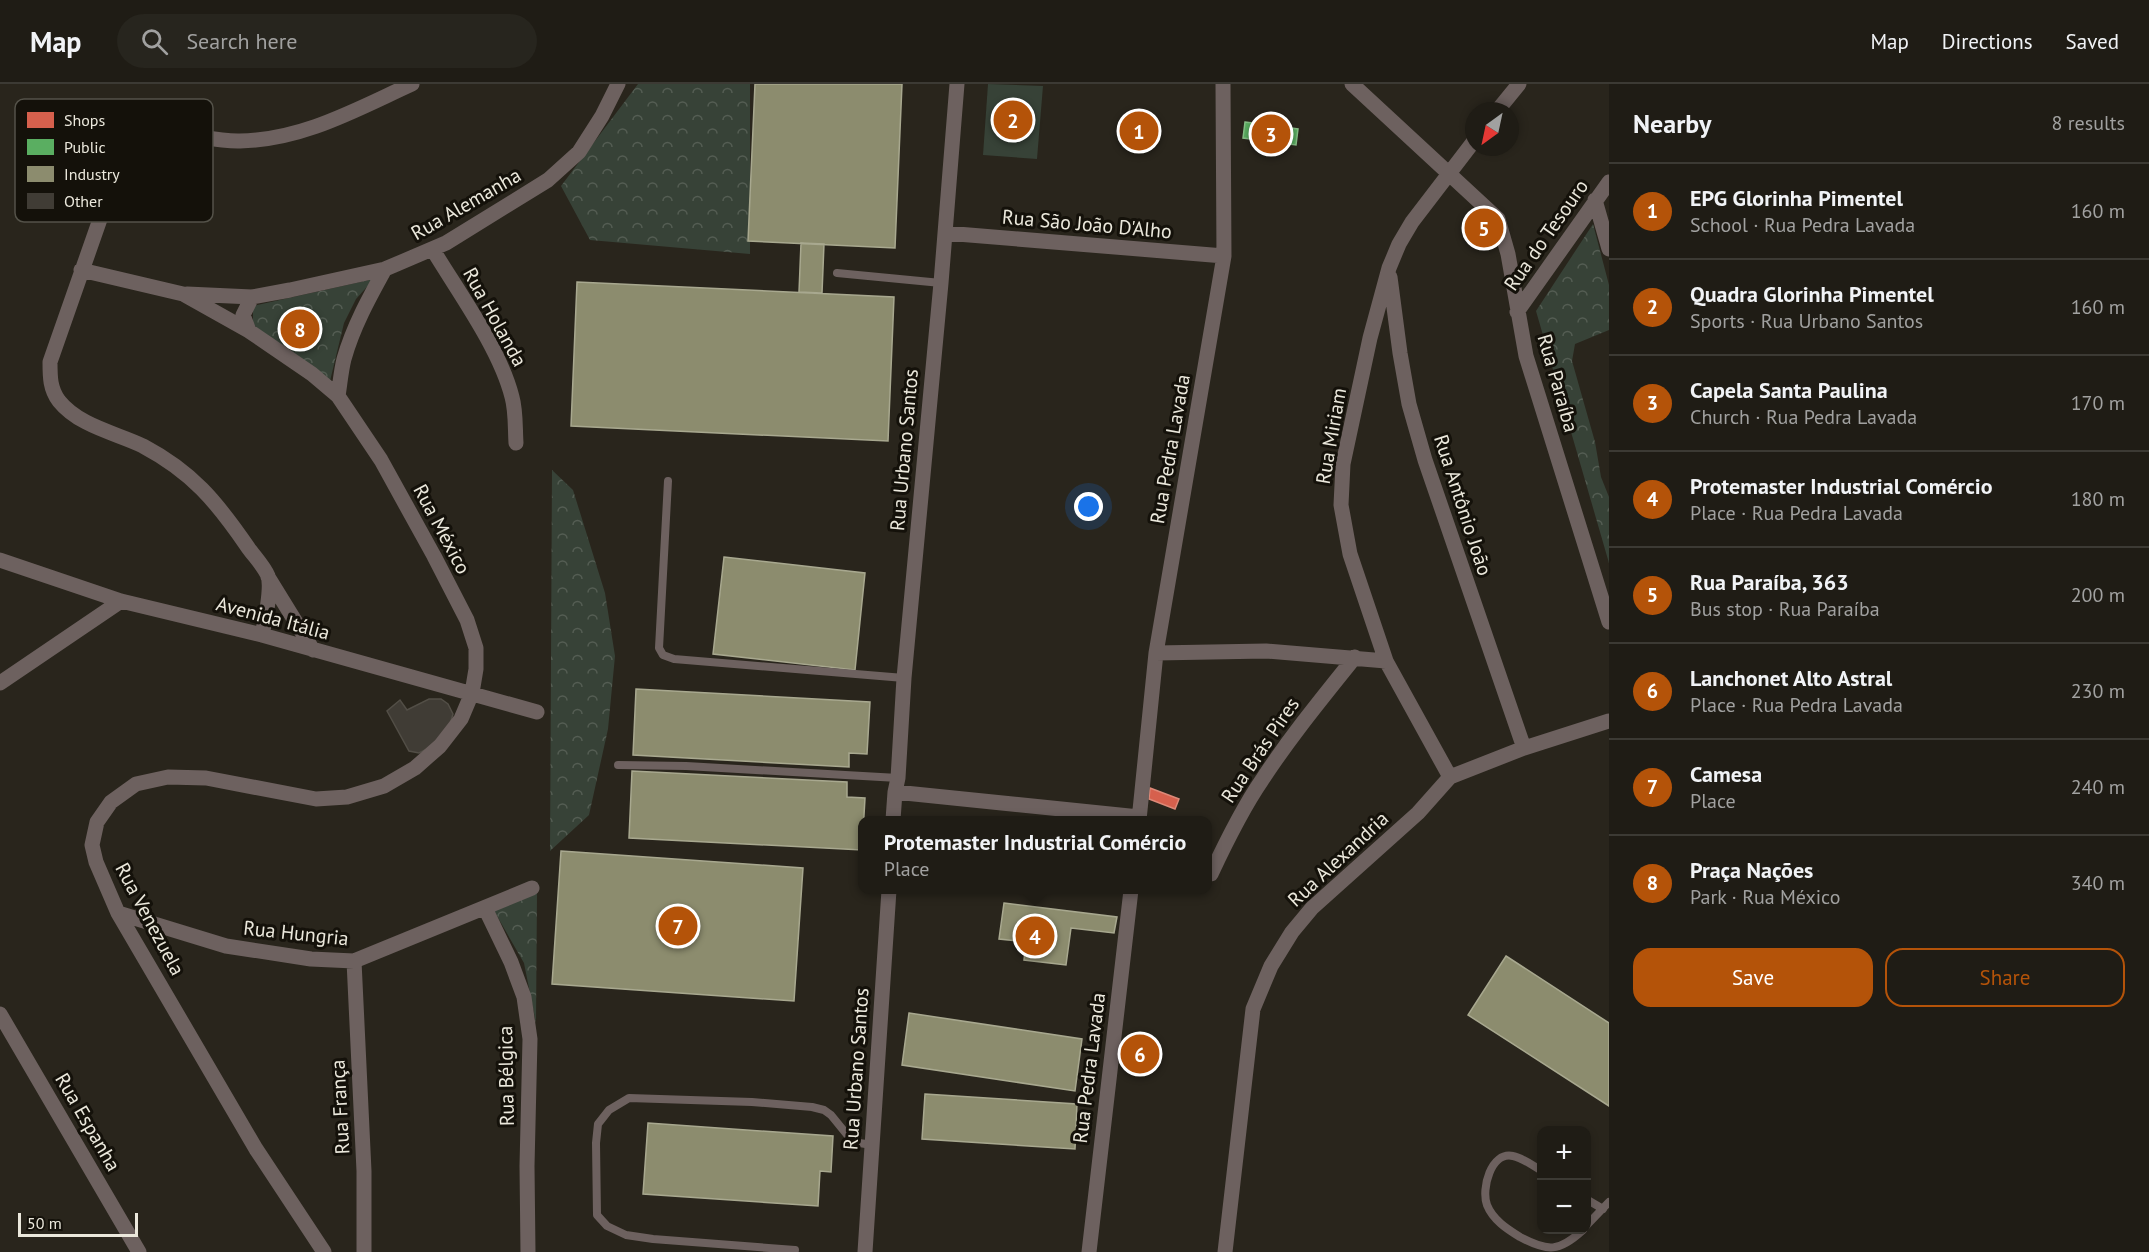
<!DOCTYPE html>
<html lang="en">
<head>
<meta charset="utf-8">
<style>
	:root { --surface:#1f1c15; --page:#27251e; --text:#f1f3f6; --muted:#a1a1a0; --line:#3c3a34; --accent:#b45309 }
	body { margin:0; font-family:"PT Sans",sans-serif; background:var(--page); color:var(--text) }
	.controls { position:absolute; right:18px; bottom:18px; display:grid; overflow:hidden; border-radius:12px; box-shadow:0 3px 9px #0003 }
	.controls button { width:54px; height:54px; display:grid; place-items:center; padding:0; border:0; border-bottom:2px solid var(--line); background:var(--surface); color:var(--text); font:30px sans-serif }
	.compass { position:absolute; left:1465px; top:18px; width:54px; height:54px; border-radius:50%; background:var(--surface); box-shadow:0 3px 9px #0003; rotate:213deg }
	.scale { position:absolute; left:18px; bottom:15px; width:120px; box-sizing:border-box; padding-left:6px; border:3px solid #ebe8dc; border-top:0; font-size:16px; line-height:21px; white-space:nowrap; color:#ebe8dc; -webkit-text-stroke:4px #14110a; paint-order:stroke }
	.you { position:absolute; left:1089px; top:423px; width:21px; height:21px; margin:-15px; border:4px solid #fff; border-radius:50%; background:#1a73e8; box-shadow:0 0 0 9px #1a73e833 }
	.badge { display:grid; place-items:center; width:39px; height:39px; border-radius:50%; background:var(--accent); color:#fff; font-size:20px; font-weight:700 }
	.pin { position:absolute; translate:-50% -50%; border:3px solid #fff; box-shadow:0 2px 6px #0006 }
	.popup { position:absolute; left:858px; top:732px; width:354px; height:78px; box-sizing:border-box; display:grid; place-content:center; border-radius:12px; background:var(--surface); filter:drop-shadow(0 2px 4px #0005); font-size:20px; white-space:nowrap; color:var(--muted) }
	.popup b { font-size:22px; color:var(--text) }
	.popup::after { content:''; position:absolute; left:50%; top:100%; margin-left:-12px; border:12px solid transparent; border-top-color:var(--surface) }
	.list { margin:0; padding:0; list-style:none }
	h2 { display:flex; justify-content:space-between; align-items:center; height:78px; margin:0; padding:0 24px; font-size:26px }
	h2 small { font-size:20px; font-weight:400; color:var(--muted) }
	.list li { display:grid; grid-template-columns:39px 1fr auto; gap:18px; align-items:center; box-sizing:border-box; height:96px; padding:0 24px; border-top:2px solid var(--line) }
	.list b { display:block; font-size:22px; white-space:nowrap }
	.list p { margin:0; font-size:20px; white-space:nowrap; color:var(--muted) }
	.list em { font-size:20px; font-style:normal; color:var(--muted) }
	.actions { display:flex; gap:12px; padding:18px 24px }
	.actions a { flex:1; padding:14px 0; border:2px solid var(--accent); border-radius:18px; text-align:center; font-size:21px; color:var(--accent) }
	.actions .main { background:var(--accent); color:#fff }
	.icon { flex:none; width:33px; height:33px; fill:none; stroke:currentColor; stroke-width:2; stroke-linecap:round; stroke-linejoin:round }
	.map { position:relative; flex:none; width:1609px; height:1168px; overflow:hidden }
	header { display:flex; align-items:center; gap:36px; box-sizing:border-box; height:84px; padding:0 30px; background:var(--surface); border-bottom:2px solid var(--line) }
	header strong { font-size:28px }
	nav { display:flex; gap:33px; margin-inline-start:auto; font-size:21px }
	.search { width:420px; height:54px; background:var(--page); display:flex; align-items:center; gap:15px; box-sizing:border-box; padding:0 21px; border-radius:33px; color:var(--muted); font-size:22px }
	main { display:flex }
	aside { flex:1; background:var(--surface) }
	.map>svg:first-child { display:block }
	.grass { fill:#374237 }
	.park { fill:url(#park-crowns) }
	.shops { fill:#d6604d; stroke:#dc8978; stroke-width:1.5 }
	.public { fill:#5aae61; stroke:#86bf86; stroke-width:1.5 }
	.industry { fill:#8c8c6e; stroke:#a8a88f; stroke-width:1.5 }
	.building { fill:#403c35; stroke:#524e46; stroke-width:1.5 }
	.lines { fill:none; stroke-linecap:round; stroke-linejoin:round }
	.lane { stroke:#6d615f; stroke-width:8 }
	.street { stroke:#6d615f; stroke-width:15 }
	.labels { text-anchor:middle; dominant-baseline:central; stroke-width:6; stroke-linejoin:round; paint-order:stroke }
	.street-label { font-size:20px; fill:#ebe8dc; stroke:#14110a }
	.key { fill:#14110a; stroke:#545249; stroke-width:1.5 }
	.key-label { font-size:16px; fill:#ebe8dc }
</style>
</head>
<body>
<header>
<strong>Map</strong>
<div class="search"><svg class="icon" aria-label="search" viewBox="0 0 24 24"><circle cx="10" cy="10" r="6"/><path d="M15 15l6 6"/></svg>Search here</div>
<nav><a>Map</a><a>Directions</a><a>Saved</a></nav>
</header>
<main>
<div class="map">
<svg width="1609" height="1168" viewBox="0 0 1609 1168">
	<defs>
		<pattern id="park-crowns" width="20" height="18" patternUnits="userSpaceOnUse" patternTransform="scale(1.5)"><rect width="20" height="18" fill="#374237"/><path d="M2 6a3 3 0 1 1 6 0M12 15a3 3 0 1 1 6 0" fill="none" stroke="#545d53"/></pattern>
	</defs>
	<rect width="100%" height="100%" fill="#29251c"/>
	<path class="grass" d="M 988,0 L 1043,2 L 1037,75 L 983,71 Z"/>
	<path class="park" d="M 638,0 L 750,0 L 750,170 L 590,156 L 561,102 Z
		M 1593,140 L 1609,201 L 1609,246 L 1575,260 L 1572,277 L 1595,358 L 1601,393 L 1609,413 L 1609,479 L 1536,227 Z
		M 374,195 L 356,215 L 344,239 L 330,297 L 261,251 L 253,239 L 253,222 Z
		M 552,386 L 573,406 L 605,509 L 615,572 L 608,645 L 589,731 L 550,767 Z
		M 537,808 L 536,939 L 524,879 L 493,825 Z"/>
	<path class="shops" d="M 1150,704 L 1179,715 L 1175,725 L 1149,715 Z
		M 1123,960 L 1160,968 L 1157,980 L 1121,972 Z"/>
	<path class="public" d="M 1245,38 L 1298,45 L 1296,61 L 1243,54 Z"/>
	<path class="industry" d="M 755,0 L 902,0 L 895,164 L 748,157 Z
		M 801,159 L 824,160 L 822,209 L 799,208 Z
		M 577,198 L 894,213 L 888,357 L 571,342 Z
		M 724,473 L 865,489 L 855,586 L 713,570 Z
		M 636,605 L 870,618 L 867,670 L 849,669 L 849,683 L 633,671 Z
		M 632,687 L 847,698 L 847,713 L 865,714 L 862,766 L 629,754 Z
		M 561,767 L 803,784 L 794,917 L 552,900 Z
		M 1004,819 L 1117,833 L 1114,849 L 1071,844 L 1066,881 L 1024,876 L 1026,858 L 999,855 Z
		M 1506,872 L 1609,939 L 1609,1022 L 1468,931 Z
		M 909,929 L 1082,955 L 1075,1007 L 902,981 Z
		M 925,1010 L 1077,1020 L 1075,1065 L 922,1055 Z
		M 648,1039 L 833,1052 L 831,1088 L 820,1087 L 818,1122 L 643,1110 Z"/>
	<path class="building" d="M 429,615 L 441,615 L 448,620 L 453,630 L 450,640 L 435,661 L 419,669 L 409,667 L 387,627 L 400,616 L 407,626 Z"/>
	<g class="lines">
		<path class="lane" d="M 837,189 L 941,199
			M 668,397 L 659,564 L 663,571 L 674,575 L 904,594
			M 618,681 L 686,682 L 898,694
			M 1542,1087 C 1533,1082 1523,1074 1513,1072 C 1491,1067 1481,1105 1487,1121 C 1493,1136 1507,1145 1520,1153 C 1548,1168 1559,1168 1583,1146
			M 1586,1115 L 1603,1125
			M 1586,1142 L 1609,1118
			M 795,1166 L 653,1155 L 626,1151 L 607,1142 L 597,1131 L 596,1059 L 598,1040 L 609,1026 L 629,1014 L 752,1018 L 812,1023 L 824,1026 L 831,1031 L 853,1058 L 872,1061"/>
		<path class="street" d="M 1352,0 L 1498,135 L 1508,170 L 1526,272 L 1609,538
			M 1497,27 L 1519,0
			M 1595,116 L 1609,165
			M 945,149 L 1224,172
			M 433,166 C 459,209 500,265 512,313 C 516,327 515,344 516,359
			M 81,186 L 183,210 L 249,247 L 312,290 L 338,312 L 381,376 L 434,472 L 467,536 L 476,564 L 476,585 L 472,609 L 461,635 L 440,662 L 415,684 L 384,702 L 347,713 L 316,715 L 206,694 L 168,693 L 136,700 L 111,718 L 97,738 L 92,761 L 96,778 L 118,829 L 256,1065 L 324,1168
			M 1390,193 L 1400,269 L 1409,320 L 1425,376 L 1524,664
			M 187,210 L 252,213 L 290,206 L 385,185 L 446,159 L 548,96 L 579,68 L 602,32 L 618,0
			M 1517,228 L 1609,98
			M 249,247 L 243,231 L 252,213
			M 338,312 C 340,300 341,287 344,275 C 353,243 369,214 385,185
			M 0,476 L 121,517 L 262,551 L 537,628
			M 268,493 L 313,566
			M 262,551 C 265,538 272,503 268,492 C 264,482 253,471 247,462 C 216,417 192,388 143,362 C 116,349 79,342 59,317 C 50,305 50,293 50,278 L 119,81 C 126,69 133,53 149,50 C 179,44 210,58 240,57 C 303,56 357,25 412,0
			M 1156,569 L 1266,567 L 1386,577
			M 0,599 L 121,517
			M 1450,693 L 1386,577 L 1350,470 L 1341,421 L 1343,380 L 1370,254 L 1389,184 L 1399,160 L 1412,138 L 1474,57
			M 895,708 L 1139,733
			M 893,736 L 895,708 L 898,694 L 904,594 L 941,199 L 957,0
			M 1139,736 L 1156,569 L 1224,172 L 1223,0
			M 1211,790 C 1226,758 1242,725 1262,696 C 1290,653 1323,613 1355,573
			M 485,824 L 511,878 L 524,913 L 530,955 L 527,1082 L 528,1168
			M 118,829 L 226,862 L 311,875 L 354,877 L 532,804
			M 354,877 L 364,1087 L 364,1168
			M 0,930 L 139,1168
			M 865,1168 L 889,806
			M 1089,1168 L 1131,806
			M 1225,1168 L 1253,925 L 1271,882 L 1292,848 L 1312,824 L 1418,729 L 1450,693 L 1524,664 L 1609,637"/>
	</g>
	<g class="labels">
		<g class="street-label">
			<text transform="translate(466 120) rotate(-30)">Rua Alemanha</text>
			<text transform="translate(1087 140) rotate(5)">Rua São João D'Alho</text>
			<text transform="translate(1546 151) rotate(-55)">Rua do Tesouro</text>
			<text transform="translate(495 233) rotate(61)">Rua Holanda</text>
			<text transform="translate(1558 299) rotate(74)">Rua Paraíba</text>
			<text transform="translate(1331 352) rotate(-80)">Rua Miriam</text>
			<text transform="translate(1170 365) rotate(-80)">Rua Pedra Lavada</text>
			<text transform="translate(904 366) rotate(-85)">Rua Urbano Santos</text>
			<text transform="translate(1463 421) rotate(72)">Rua Antônio João</text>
			<text transform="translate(442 445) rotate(62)">Rua México</text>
			<text transform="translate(273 534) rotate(15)">Avenida Itália</text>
			<text transform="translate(1260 666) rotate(-56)">Rua Brás Pires</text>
			<text transform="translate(1338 775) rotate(-43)">Rua Alexandria</text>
			<text transform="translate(150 835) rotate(62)">Rua Venezuela</text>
			<text transform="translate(296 849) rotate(6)">Rua Hungria</text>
			<text transform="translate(1089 984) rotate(-83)">Rua Pedra Lavada</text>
			<text transform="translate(856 985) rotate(-86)">Rua Urbano Santos</text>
			<text transform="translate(506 992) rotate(-91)">Rua Bélgica</text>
			<text transform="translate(340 1023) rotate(-93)">Rua França</text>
			<text transform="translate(88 1038) rotate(60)">Rua Espanha</text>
		</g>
	</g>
	<rect x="15" y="15" width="198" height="123" rx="9" class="key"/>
	<rect x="27" y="28" width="27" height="16" fill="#d6604d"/>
	<rect x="27" y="55" width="27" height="16" fill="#5aae61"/>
	<rect x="27" y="82" width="27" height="16" fill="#8c8c6e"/>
	<rect x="27" y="109" width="27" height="16" fill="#403c35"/>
	<g class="key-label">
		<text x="64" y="42">Shops</text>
		<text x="64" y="69">Public</text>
		<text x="64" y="96">Industry</text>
		<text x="64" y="123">Other</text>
	</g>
</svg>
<div class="controls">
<button>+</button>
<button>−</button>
</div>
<svg class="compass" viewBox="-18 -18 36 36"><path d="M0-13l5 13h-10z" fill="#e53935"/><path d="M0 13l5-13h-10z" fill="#a1a1a0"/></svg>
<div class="scale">50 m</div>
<div class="you"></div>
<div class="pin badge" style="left:1139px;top:47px">1</div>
<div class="pin badge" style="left:1013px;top:36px">2</div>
<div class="pin badge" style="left:1271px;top:50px">3</div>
<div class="pin badge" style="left:1035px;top:852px">4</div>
<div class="popup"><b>Protemaster Industrial Comércio</b>Place</div>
<div class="pin badge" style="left:1484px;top:144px">5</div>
<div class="pin badge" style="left:1140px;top:970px">6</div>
<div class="pin badge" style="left:678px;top:842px">7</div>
<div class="pin badge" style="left:300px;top:245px">8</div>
</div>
<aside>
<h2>Nearby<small>8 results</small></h2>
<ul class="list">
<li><span class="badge">1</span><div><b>EPG Glorinha Pimentel</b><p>School · Rua Pedra Lavada</p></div><em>160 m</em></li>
<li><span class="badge">2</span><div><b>Quadra Glorinha Pimentel</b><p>Sports · Rua Urbano Santos</p></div><em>160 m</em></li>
<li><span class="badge">3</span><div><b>Capela Santa Paulina</b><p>Church · Rua Pedra Lavada</p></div><em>170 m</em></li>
<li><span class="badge">4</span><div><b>Protemaster Industrial Comércio</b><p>Place · Rua Pedra Lavada</p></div><em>180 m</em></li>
<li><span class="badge">5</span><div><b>Rua Paraíba, 363</b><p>Bus stop · Rua Paraíba</p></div><em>200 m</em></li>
<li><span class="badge">6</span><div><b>Lanchonet Alto Astral</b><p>Place · Rua Pedra Lavada</p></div><em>230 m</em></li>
<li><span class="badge">7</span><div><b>Camesa</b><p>Place</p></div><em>240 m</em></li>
<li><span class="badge">8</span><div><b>Praça Nações</b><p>Park · Rua México</p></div><em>340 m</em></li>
</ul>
<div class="actions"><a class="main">Save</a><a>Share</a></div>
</aside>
</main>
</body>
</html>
